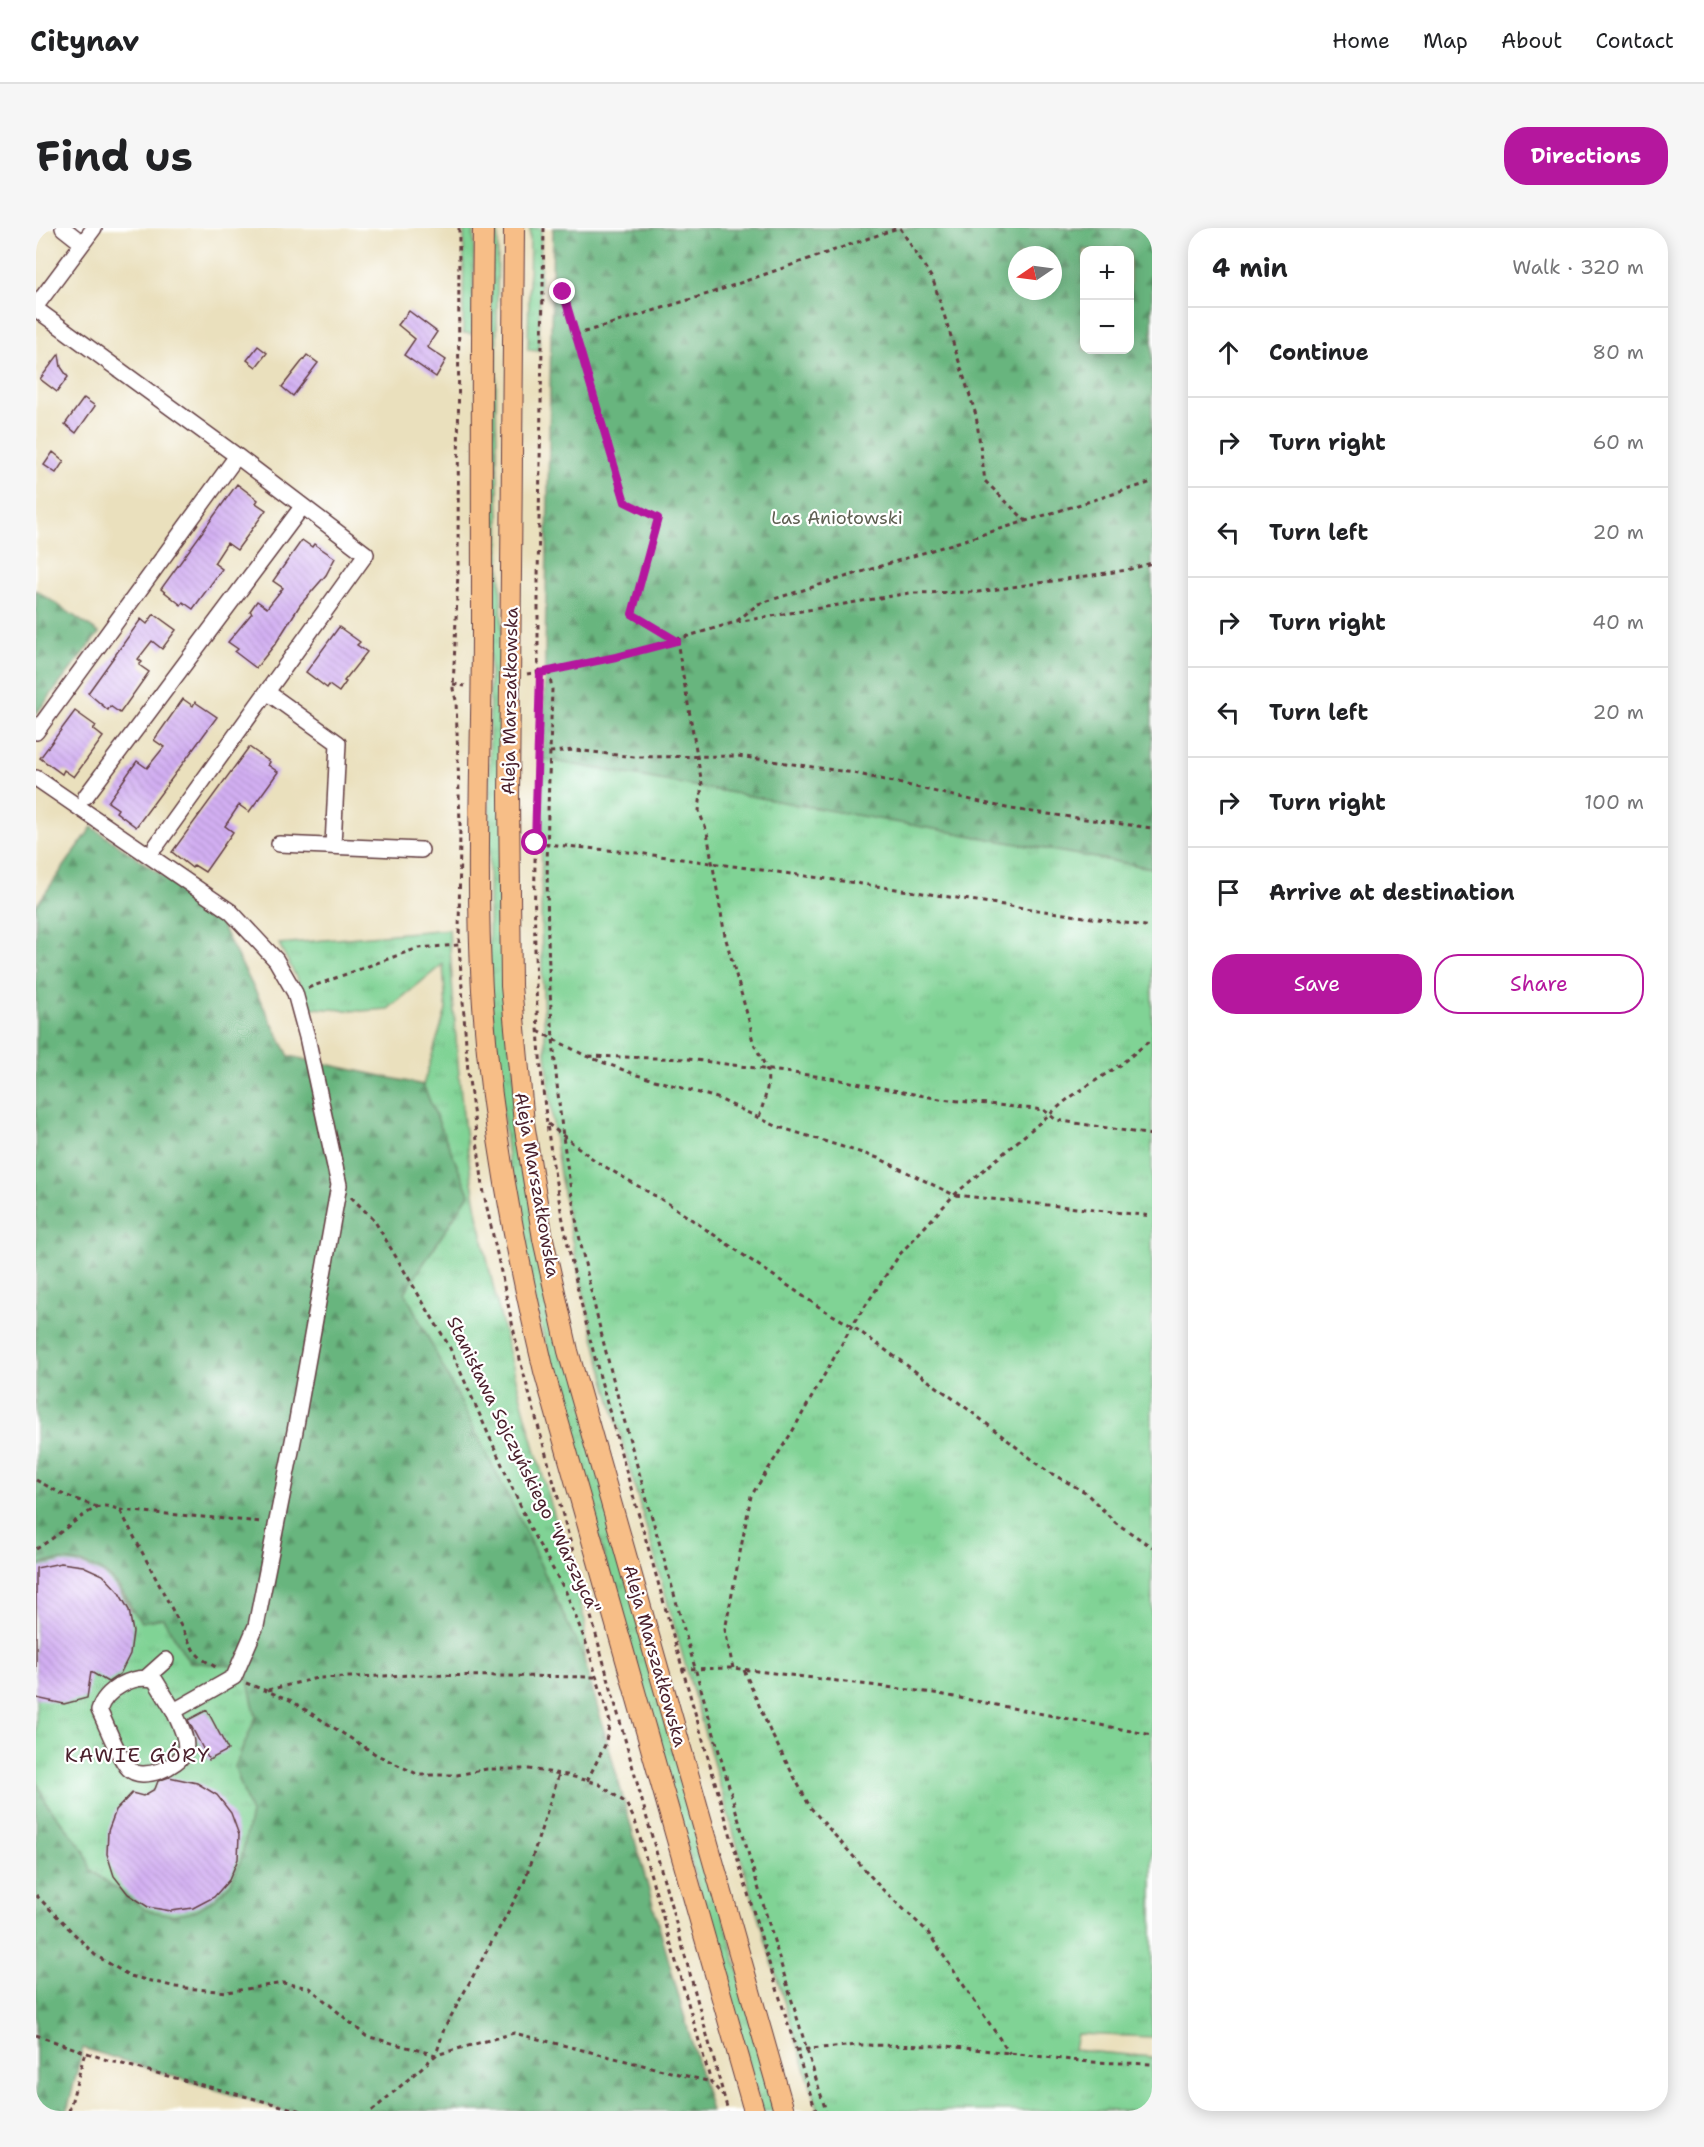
<!DOCTYPE html>
<html lang="en">
<head>
<meta charset="utf-8">
<style>
	:root { --surface:#fff; --page:#f6f6f6; --text:#202124; --muted:#757577; --line:#e0e0e0; --accent:#b5179e }
	body { margin:0; font-family:"Shantell Sans",sans-serif; background:var(--page); color:var(--text) }
	.controls { position:absolute; right:18px; top:18px; display:grid; overflow:hidden; border-radius:12px; box-shadow:0 3px 15px #0003 }
	.controls button { width:54px; height:54px; display:grid; place-items:center; padding:0; border:0; border-bottom:2px solid var(--line); background:var(--surface); color:var(--text); font:30px sans-serif }
	.compass { position:absolute; left:972px; top:18px; width:54px; height:54px; border-radius:50%; background:var(--surface); box-shadow:0 3px 15px #0003; rotate:257deg }
	.stop { position:absolute; width:18px; height:18px; margin:-14px; border:4px solid #b5179e; border-radius:50%; background:#fff }
	.stop.end { background:#b5179e; border-color:#fff; box-shadow:0 2px 6px #0008 }
	.list { margin:0; padding:0; list-style:none }
	h2 { display:flex; justify-content:space-between; align-items:center; height:78px; margin:0; padding:0 24px; font-size:26px }
	h2 small { font-size:20px; font-weight:400; color:var(--muted) }
	.list li { display:grid; grid-template-columns:39px 1fr auto; gap:18px; align-items:center; box-sizing:border-box; height:90px; padding:0 24px; border-top:2px solid var(--line) }
	.list b { display:block; font-size:22px; white-space:nowrap }
	.list em { font-size:20px; font-style:normal; color:var(--muted) }
	.actions { display:flex; gap:12px; padding:18px 24px }
	.actions a { flex:1; padding:14px 0; border:2px solid var(--accent); border-radius:24px; text-align:center; font-size:21px; color:var(--accent) }
	.actions .main { background:var(--accent); color:#fff }
	.icon { flex:none; width:33px; height:33px; fill:none; stroke:currentColor; stroke-width:2; stroke-linecap:round; stroke-linejoin:round }
	.map { position:relative; flex:none; width:1116px; height:1883px; overflow:hidden; border-radius:24px }
	header { display:flex; align-items:center; gap:36px; box-sizing:border-box; height:84px; padding:0 30px; background:var(--surface); border-bottom:2px solid var(--line) }
	header strong { font-size:28px }
	nav { display:flex; gap:33px; margin-inline-start:auto; font-size:21px }
	.intro { display:flex; align-items:center; justify-content:space-between; box-sizing:border-box; height:144px; padding:0 36px }
	h1 { margin:0; font-size:42px }
	.button { padding:15px 27px; border-radius:24px; background:var(--accent); color:#fff; font-size:21px; font-weight:700 }
	main { display:flex; gap:36px; padding:0 36px }
	aside { flex:1; background:var(--surface); border-radius:24px; box-shadow:0 3px 15px #0003 }
	.map>svg:first-child { display:block }
	.grass { fill:url(#grass-tufts); stroke:#657960; stroke-width:1.5 }
	.forest { fill:url(#forest-firs); stroke:#596a54; stroke-width:1.5; fill-rule:evenodd }
	.building { fill:url(#building-back-hatch) }
	.lines { fill:none; stroke-linecap:round; stroke-linejoin:round }
	.minor-casing { stroke:#623c41; stroke-width:18 }
	.major-casing { stroke:#623c41; stroke-width:22 }
	.path { stroke:#623c41; stroke-width:3; stroke-dasharray:4.5 4.5; stroke-linecap:butt }
	.minor { stroke:#fff; stroke-width:15 }
	.major { stroke:#f7be87; stroke-width:20 }
	.route { stroke:#b5179e; stroke-width:8 }
	.labels { text-anchor:middle; dominant-baseline:central; stroke-width:4.5; stroke-linejoin:round; paint-order:stroke }
	.park-label { font-size:18px; fill:#5d5e50; stroke:#fff }
	.street-label { font-size:18px; fill:#4a1f2b; stroke:#fff }
	.neighbourhood-label { font-size:20px; letter-spacing:1.5px; fill:#4a1f2b; stroke:#fff }
</style>
</head>
<body>
<header>
<strong>Citynav</strong>
<nav><a>Home</a><a>Map</a><a>About</a><a>Contact</a></nav>
</header>
<div class="intro"><h1>Find us</h1><a class="button">Directions</a></div>
<main>
<div class="map">
<svg width="1116" height="1883" viewBox="0 0 1116 1883">
	<defs>
		<pattern id="grass-tufts" width="24" height="20" patternUnits="userSpaceOnUse" patternTransform="scale(1.5)"><rect width="24" height="20" fill="#80d395"/><path d="M3 7l-1-3M5 7V3M7 7l1-3M15 17l-1-3M17 17v-4M19 17l1-3" fill="none" stroke="#70b581"/></pattern>
		<pattern id="forest-firs" width="22" height="20" patternUnits="userSpaceOnUse" patternTransform="scale(1.5)"><rect width="22" height="20" fill="#68b57e"/><path d="M5 1l3.5 6h-7zM16 11l3.5 6h-7z" fill="#589367"/></pattern>
		<pattern id="building-back-hatch" width="6" height="6" patternUnits="userSpaceOnUse" patternTransform="scale(1.5)"><rect width="6" height="6" fill="#d2aff2"/><path d="M-1 5l2 2M0 0l6 6M5-1l2 2" fill="none" stroke="#b696d0"/></pattern>
	</defs>
	<rect width="100%" height="100%" fill="#fff"/>
	<filter id="ink" filterUnits="userSpaceOnUse"><feTurbulence type="fractalNoise" baseFrequency=".0167" numOctaves="2"/><feDisplacementMap in="SourceGraphic" scale="12" xChannelSelector="R" yChannelSelector="G"/><feConvolveMatrix kernelMatrix="1 2 1 2 8 2 1 2 1" color-interpolation-filters="sRGB"/></filter>
	<filter id="wash" filterUnits="userSpaceOnUse"><feTurbulence type="fractalNoise" baseFrequency=".008" numOctaves="4" result="noise"/><feDisplacementMap in="SourceGraphic" scale="24" xChannelSelector="R" yChannelSelector="G"/><feGaussianBlur stdDeviation="1.35" result="paint"/><feColorMatrix in="noise" values="0 0 0 0 0 0 0 0 0 0 0 0 0 0 0 0 0 1.4 0 .05"/><feComposite in="paint" operator="in"/></filter>
	<g filter="url(#wash)">
		<rect width="100%" height="100%" fill="#eae0bd"/>
		<path class="grass" d="M 428,0 L 438,0 L 437,106 L 427,105 Z
			M 455,0 L 462,0 L 460,185 L 480,898 L 739,1883 L 726,1883 L 524,1173 L 497,1066 L 474,948 L 453,758 Z
			M 494,0 L 505,0 L 503,123 L 492,122 Z
			M 507,531 L 1116,640 L 1116,1809 L 1041,1806 L 1038,1822 L 1116,1829 L 1116,1883 L 783,1883 C 725,1706 675,1527 624,1348 C 581,1194 532,1039 515,879 C 502,763 505,647 507,531 Z
			M 413,701 C 419,805 425,910 447,1012 C 474,1141 512,1267 549,1393 L 548,1431 L 482,1288 L 369,1064 L 433,966 L 387,857 L 410,782 L 407,736 L 352,781 L 325,783 L 276,780 L 243,716 Z
			M 25,1333 C 64,1337 78,1348 95,1383 L 127,1390 L 153,1434 L 209,1439 L 220,1489 L 199,1539 L 215,1586 L 205,1632 L 195,1655 L 179,1671 L 159,1683 L 135,1687 L 110,1682 L 54,1642 L 48,1622 L 11,1576 L 0,1552 L 0,1338 Z"/>
		<path class="forest" d="M 517,0 L 1116,0 L 1116,640 L 507,531 ZM 1048,22 L 1094,22 L 1094,122 L 1048,122 ZM 981,27 L 1017,27 L 1017,63 L 981,63 Z
			M 0,362 L 63,405 L 0,486 Z
			M 56,599 L 178,683 L 253,828 L 387,857 L 433,966 L 369,1064 L 482,1288 L 548,1431 L 675,1883 L 248,1883 L 47,1820 L 31,1883 L 0,1883 L 0,1552 L 11,1576 L 48,1622 L 55,1642 L 110,1682 L 135,1687 L 159,1683 L 179,1671 L 195,1655 L 205,1632 L 215,1586 L 199,1539 L 220,1489 L 209,1439 L 153,1434 L 127,1390 L 105,1394 C 96,1384 93,1373 85,1362 C 67,1335 29,1326 0,1338 L 0,678 Z"/>
		<g id="blocks">
			<path class="building" d="M 373,83 L 401,104 L 391,119 L 410,132 L 400,149 L 368,127 L 379,111 L 362,97 Z
				M 222,118 L 231,125 L 220,139 L 211,132 Z
				M 23,126 L 25,139 L 32,149 L 21,164 L 4,151 Z
				M 271,127 L 282,135 L 257,168 L 246,159 Z
				M 48,170 L 59,178 L 40,205 L 29,196 Z
				M 17,224 L 28,233 L 20,245 L 8,237 Z
				M 201,256 L 222,272 L 220,275 L 230,282 L 201,322 L 191,315 L 178,335 L 186,341 L 157,381 L 147,374 L 145,377 L 125,361 Z
				M 266,312 L 276,319 L 278,316 L 299,330 L 290,347 L 264,377 L 240,415 L 220,440 L 199,424 L 202,421 L 192,414 L 216,385 L 214,383 L 221,373 L 231,380 L 247,360 L 237,353 Z
				M 118,386 L 140,402 L 126,421 L 116,413 L 102,431 L 106,434 L 103,437 L 113,444 L 84,485 L 74,478 L 72,482 L 52,465 L 105,391 L 111,396 Z
				M 303,399 L 324,414 L 321,417 L 331,424 L 308,453 L 310,454 L 303,464 L 293,457 L 291,460 L 270,444 Z
				M 147,471 L 157,478 L 159,474 L 181,489 L 100,599 L 80,584 L 82,581 L 72,574 L 101,533 L 111,540 L 128,519 L 118,512 Z
				M 39,483 L 60,498 L 57,501 L 67,509 L 38,549 L 28,542 L 26,546 L 4,530 Z
				M 213,519 L 234,534 L 232,537 L 242,544 L 213,584 L 203,577 L 189,598 L 197,604 L 169,644 L 158,637 L 156,640 L 136,624 Z
				M 25,1335 L 47,1338 L 67,1347 L 82,1363 L 93,1382 L 97,1404 L 94,1426 L 84,1446 L 72,1454 L 55,1444 L 51,1470 L 28,1476 L 0,1470 L 0,1340 Z
				M 171,1482 L 192,1522 L 173,1532 L 152,1492 Z
				M 133,1549 L 161,1555 L 181,1567 L 195,1585 L 203,1607 L 202,1631 L 193,1652 L 178,1669 L 157,1680 L 135,1683 L 112,1679 L 92,1666 L 78,1648 L 71,1626 L 72,1603 L 80,1582 L 96,1565 L 107,1568 L 119,1561 L 122,1553 Z"/>
		</g>
	</g>
	<g filter="url(#ink)">
		<use href="#blocks" fill-opacity="0" stroke="#623c41" stroke-width="1.5"/>
		<g class="lines">
			<defs>
				<path id="minor" d="M 27,0 L 46,15
					M 0,78 L 58,0
					M 0,81 L 201,228 L 0,504
					M 231,464 L 302,515 L 297,618
					M 0,550 L 195,684 L 240,732 L 259,765 L 271,809 L 303,957 L 259,1203 L 220,1398 L 198,1449 L 138,1483 L 119,1452 C 98,1445 69,1462 63,1482 C 71,1498 82,1529 93,1541 C 106,1554 143,1539 149,1523 C 153,1511 142,1494 138,1483
					M 50,568 L 266,279
					M 243,616 L 385,622
					M 120,618 L 330,326 L 201,228
					M 111,1449 L 130,1432"/>
				<path id="major" d="M 447,0 C 445,133 446,265 446,398 C 446,519 439,641 446,762 C 454,891 478,1017 508,1143 L 718,1883
					M 478,0 L 473,570 L 475,758 L 488,895 L 507,1011 L 532,1123 L 748,1883"/>
			</defs>
			<use href="#minor" class="minor-casing"/>
			<use href="#major" class="major-casing"/>
			<path class="path" d="M 423,0 L 422,344 L 417,461 L 420,472 L 424,596 L 423,717 L 432,844 L 448,966 L 485,1136 L 692,1883
				M 508,0 L 502,350 L 502,434 L 505,455 C 499,602 492,749 511,896 C 531,1047 576,1193 618,1340 C 669,1521 721,1703 780,1883
				M 864,0 L 897,52 L 940,187 L 949,253 L 990,293
				M 527,65 L 589,274 L 622,290 L 596,386 L 641,413 L 666,556 L 663,583 L 671,604 L 689,708 L 715,800 C 714,816 727,828 731,844 C 734,859 727,875 723,890
				M 539,107 L 675,65 L 862,0
				M 701,393 L 722,376 L 1116,254
				M 513,443 L 516,461 L 514,524 L 539,522 L 598,529 L 702,528 L 818,545 L 975,581 L 1116,600
				M 491,446 L 580,429 L 700,394 L 874,365 L 942,364 L 1091,342 L 1116,335
				M 417,456 L 429,458
				M 514,524 C 507,687 512,851 544,1012 C 571,1145 613,1275 649,1405 C 695,1565 740,1725 790,1883
				M 500,615 L 602,625 L 806,653 L 1116,699
				M 272,760 L 382,720 L 423,717
				M 502,803 L 550,828 L 601,847 L 681,870 L 740,898 L 842,930 L 918,967 L 1116,988
				M 553,828 L 652,831 L 794,850 L 904,871 L 1008,882 L 1020,892 L 1116,907
				M 512,896 L 561,934 L 633,976 L 786,1081 L 816,1098 L 933,1182 L 1011,1243 L 1049,1264 L 1080,1295 L 1116,1319
				M 315,969 L 338,992 L 413,1118 L 496,1304 L 530,1364 L 552,1420 L 574,1494 L 569,1517 L 551,1553
				M 0,1252 L 26,1266 L 61,1279
				M 84,1282 L 226,1294
				M 0,1321 C 20,1310 43,1287 61,1280 C 69,1276 76,1279 84,1282 L 158,1423 L 166,1431 L 183,1441
				M 697,1440 L 689,1402 L 715,1268 L 756,1204 L 816,1098 L 864,1026 L 918,967 L 1033,870 L 1085,836 L 1116,811
				M 646,1441 L 697,1440 L 898,1465 L 1116,1507
				M 708,1442 L 734,1503 L 774,1579 L 845,1660 L 891,1703 L 974,1826
				M 210,1455 L 254,1472 L 341,1527 L 383,1547 L 421,1547 L 451,1541 L 493,1541 L 531,1547 L 563,1556 L 590,1575 L 599,1593 L 675,1854 L 687,1868
				M 232,1462 L 281,1450 L 379,1447 L 560,1449
				M 0,1667 L 59,1727 L 94,1748 L 140,1759 L 191,1764 L 247,1755 L 274,1760 L 330,1808 L 400,1827 L 408,1801 L 488,1655 L 523,1546
				M 0,1807 L 71,1832 L 265,1883
				M 760,1822 L 823,1817 L 911,1818 L 1054,1834 L 1116,1836
				M 33,1883 L 49,1824
				M 336,1883 L 400,1827 L 478,1805 L 675,1854"/>
			<use href="#minor" class="minor"/>
			<use href="#major" class="major"/>
		</g>
	</g>
	<g class="lines" filter="url(#ink)">
		<path class="route" d="M 499,615 L 504,445 L 580,429 L 641,413 L 596,386 L 622,290 L 589,274 L 527,64"/>
	</g>
	<g class="labels">
		<g class="park-label">
			<text x="801" y="290">Las Aniołowski</text>
		</g>
		<g class="street-label">
			<text transform="translate(474 473) rotate(-89)">Aleja Marszałkowska</text>
			<text transform="translate(501 957) rotate(80)">Aleja Marszałkowska</text>
			<text transform="translate(488 1237) rotate(64)">Stanisława Sojczyńskiego "Warszyca"</text>
			<text transform="translate(619 1428) rotate(74)">Aleja Marszałkowska</text>
		</g>
		<g class="neighbourhood-label">
			<text x="102" y="1527">KAWIE GÓRY</text>
		</g>
	</g>
</svg>
<div class="controls">
<button>+</button>
<button>−</button>
</div>
<svg class="compass" viewBox="-18 -18 36 36"><path d="M0-13l5 13h-10z" fill="#e53935"/><path d="M0 13l5-13h-10z" fill="#757577"/></svg>
<div class="stop" style="left:499px;top:615px"></div>
<div class="stop end" style="left:527px;top:64px"></div>
</div>
<aside>
<h2>4 min<small>Walk · 320 m</small></h2>
<ul class="list">
<li><svg class="icon" aria-label="ahead" viewBox="0 0 24 24"><path d="M12 20V5M6 11l6-6 6 6"/></svg><div><b>Continue</b></div><em>80 m</em></li>
<li><svg class="icon" aria-label="right" viewBox="0 0 24 24"><path d="M7 20v-9h11M14 6l5 5-5 5"/></svg><div><b>Turn right</b></div><em>60 m</em></li>
<li><svg class="icon" aria-label="left" viewBox="0 0 24 24"><path d="M17 20v-9H6M10 6l-5 5 5 5"/></svg><div><b>Turn left</b></div><em>20 m</em></li>
<li><svg class="icon" aria-label="right" viewBox="0 0 24 24"><path d="M7 20v-9h11M14 6l5 5-5 5"/></svg><div><b>Turn right</b></div><em>40 m</em></li>
<li><svg class="icon" aria-label="left" viewBox="0 0 24 24"><path d="M17 20v-9H6M10 6l-5 5 5 5"/></svg><div><b>Turn left</b></div><em>20 m</em></li>
<li><svg class="icon" aria-label="right" viewBox="0 0 24 24"><path d="M7 20v-9h11M14 6l5 5-5 5"/></svg><div><b>Turn right</b></div><em>100 m</em></li>
<li><svg class="icon" aria-label="arrive" viewBox="0 0 24 24"><path d="M6 21V4h12l-3 4 3 4H6"/></svg><div><b>Arrive at destination</b></div></li>
</ul>
<div class="actions"><a class="main">Save</a><a>Share</a></div>
</aside>
</main>
</body>
</html>
